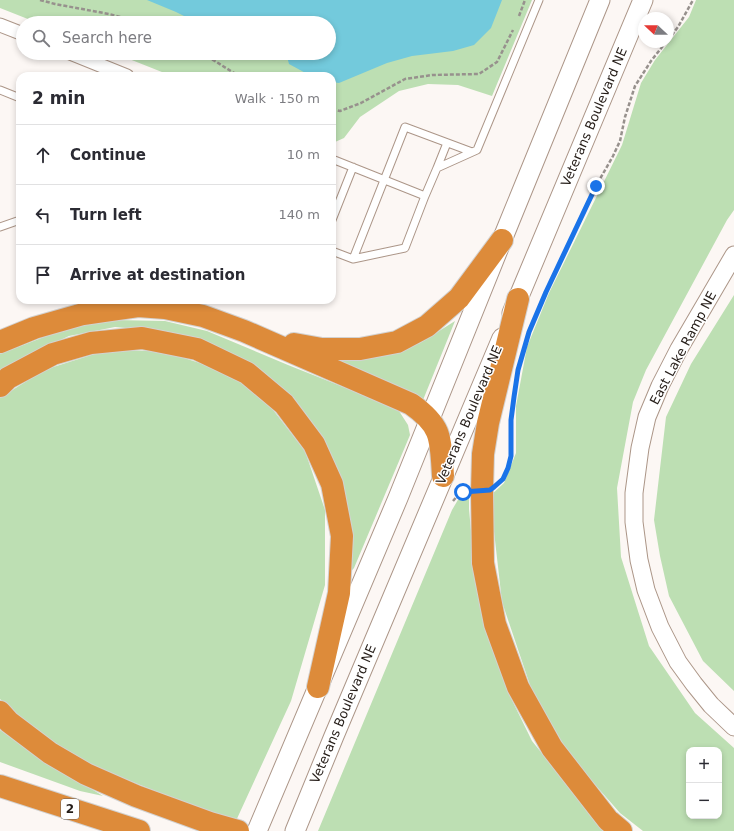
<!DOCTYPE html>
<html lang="en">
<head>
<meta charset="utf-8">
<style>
	:root { --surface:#fff; --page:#f2f2f3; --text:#2b2b33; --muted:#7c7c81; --line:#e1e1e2 }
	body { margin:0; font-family:"DejaVu Sans",sans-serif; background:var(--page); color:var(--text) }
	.controls { position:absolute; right:12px; bottom:12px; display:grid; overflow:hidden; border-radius:8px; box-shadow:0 2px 6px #0003 }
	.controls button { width:36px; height:36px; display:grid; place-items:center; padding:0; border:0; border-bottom:1px solid var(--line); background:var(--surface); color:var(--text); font:20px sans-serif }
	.compass { position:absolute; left:638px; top:12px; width:36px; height:36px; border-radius:50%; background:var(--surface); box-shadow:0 2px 6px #0003; rotate:292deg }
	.stop { position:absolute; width:12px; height:12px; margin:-9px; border:3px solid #1a73e8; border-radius:50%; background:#fff }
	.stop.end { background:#1a73e8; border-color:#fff; box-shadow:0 1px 4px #0008 }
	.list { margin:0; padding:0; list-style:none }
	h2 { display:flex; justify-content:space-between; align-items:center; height:52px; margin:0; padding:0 16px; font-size:17px }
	h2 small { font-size:13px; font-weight:400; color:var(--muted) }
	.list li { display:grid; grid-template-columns:26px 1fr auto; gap:12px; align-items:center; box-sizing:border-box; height:60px; padding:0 16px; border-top:1px solid var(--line) }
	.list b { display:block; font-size:15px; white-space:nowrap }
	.list em { font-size:13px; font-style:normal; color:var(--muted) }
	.icon { flex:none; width:22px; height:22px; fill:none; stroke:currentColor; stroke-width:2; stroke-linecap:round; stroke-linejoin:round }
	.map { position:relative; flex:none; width:734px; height:831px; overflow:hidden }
	.search { position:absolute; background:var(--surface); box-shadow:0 2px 6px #0003; left:16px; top:16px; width:320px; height:44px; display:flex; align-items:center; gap:10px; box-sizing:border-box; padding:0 14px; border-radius:22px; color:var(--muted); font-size:15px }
	.panel { position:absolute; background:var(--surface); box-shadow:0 2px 6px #0003; left:16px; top:72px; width:320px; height:232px; border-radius:12px }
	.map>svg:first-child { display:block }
	.green { fill:#bddfb3; fill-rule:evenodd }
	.water { fill:#73cadc }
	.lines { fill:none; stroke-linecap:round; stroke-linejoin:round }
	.service-casing { stroke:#ac9688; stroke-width:9 }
	.minor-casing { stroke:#ac9688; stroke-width:15 }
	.tertiary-casing { stroke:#ac9688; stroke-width:19 }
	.secondary-casing { stroke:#ac9688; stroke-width:21 }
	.motorway-casing { stroke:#d3d2d1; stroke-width:24 }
	.path { stroke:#97918d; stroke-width:2.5; stroke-dasharray:4 2; stroke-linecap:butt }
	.service { stroke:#fff; stroke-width:7 }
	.minor { stroke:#fff; stroke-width:13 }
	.tertiary { stroke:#fff; stroke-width:17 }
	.secondary { stroke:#fff; stroke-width:19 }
	.motorway { stroke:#dd8b3a; stroke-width:22 }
	.route { stroke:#1a73e8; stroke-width:5 }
	.labels { text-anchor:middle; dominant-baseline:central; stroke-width:3; stroke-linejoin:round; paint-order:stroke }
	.shield { fill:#fff; stroke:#66605d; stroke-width:1 }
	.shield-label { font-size:12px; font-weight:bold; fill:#241c17 }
	.street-label { font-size:13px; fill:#241c17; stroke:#fff }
</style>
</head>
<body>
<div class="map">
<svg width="734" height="831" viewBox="0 0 734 831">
	<rect width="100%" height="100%" fill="#fcf7f4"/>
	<path class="green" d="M 0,0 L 532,0 L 492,96 L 458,85 L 428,84 L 399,91 L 360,117 L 344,138 L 335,142 L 332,141 L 332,76 L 172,76 L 114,53 L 329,53 L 329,23 L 38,23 L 0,8 Z
		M 696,0 L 734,0 L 734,210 L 727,220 L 646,370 L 633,402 L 617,488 L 621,557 L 649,646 L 695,713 L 734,748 L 734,831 L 643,831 L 620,813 L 570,756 L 531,688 L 502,602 L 490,496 L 504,483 L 516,453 L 516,406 L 527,347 L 549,293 L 622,145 L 641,83 L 655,60 L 689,17 ZM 689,750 L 719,750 L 719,816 L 689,816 Z
		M 734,295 L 734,691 L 703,661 L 669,596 L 660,556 L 654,520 L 666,417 L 691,364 Z
		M 114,320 L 165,321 L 207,331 L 288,365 L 376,400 L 399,411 L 408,425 L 410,435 L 354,568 L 347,576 L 344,491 L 325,441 L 279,385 L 204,340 L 169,332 L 115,327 L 69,336 L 18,360 L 0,372 L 0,354 L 75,325 Z
		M 455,321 L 423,400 L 332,361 L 390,354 L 420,343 Z
		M 107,350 L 162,351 L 228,372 L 270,406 L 305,451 L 325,510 L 325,585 L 291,701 L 235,823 L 93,766 L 29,728 L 0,699 L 0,398 L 44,370 Z
		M 469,496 L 469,509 L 476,586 L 488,638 L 509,694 L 532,741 L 598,823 L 607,831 L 318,831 L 452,510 L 459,498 Z
		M 0,730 L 34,754 L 103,796 L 80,791 L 0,762 Z"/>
	<path class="water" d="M 147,0 L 502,0 L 491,28 L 474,45 L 453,51 L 412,56 L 387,63 L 339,83 L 332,82 L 332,76 L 311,76 L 289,64 L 286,53 L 329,53 L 329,23 L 198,23 L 176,12 Z"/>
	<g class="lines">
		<defs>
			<path id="service" d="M 0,90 L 20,98
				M 332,159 L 425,196 L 437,168 L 477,150 L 539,0
				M 437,168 L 447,143
				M 332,220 L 353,167
				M 0,227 L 20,220
				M 332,251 L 353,259 L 405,248 L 425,196
				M 353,259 L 405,127 L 472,152"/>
			<path id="minor" d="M 0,25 L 23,34
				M 70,53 L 127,76"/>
			<path id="tertiary" d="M 734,255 L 679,349 L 660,386 L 647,417 L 640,448 L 634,493 L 634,522 L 639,560 L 646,590 L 660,627 L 678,662 L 694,684 L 711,705 L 734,727"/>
			<path id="secondary" d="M 512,313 L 643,0
				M 257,831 L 398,498 L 502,240 L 600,0
				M 295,831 L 334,736 L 502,338"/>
			<path id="motorway" d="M 518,299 L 488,423 L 483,454 L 482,491 L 483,563 L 495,624 L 518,687 L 552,748 L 608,820 L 621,831
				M 0,342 L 34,328 L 83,314 L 138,306 L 165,308 L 203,316 L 244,331 L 411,404 C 421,411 432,420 437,432 C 442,444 442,462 443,476
				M 294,344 L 322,349 L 360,349 L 397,342 L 427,326 L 459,298 L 502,240
				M 0,386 L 8,378 L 53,354 L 91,343 L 142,338 L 197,349 L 247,373 L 284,404 L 314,444 L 332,484 L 342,536 L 339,593 L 318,687
				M 0,712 L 9,722 L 50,753 L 86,774 L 136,796 L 210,823 L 238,831
				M 0,786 L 139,831"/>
		</defs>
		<use href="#service" class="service-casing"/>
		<use href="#minor" class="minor-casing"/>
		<use href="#tertiary" class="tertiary-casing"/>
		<use href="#secondary" class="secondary-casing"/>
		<use href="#motorway" class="motorway-casing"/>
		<path class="path" d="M 40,0 L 55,4 L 109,14 L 144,23
			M 519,16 L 525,0
			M 668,40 L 678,27 L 693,0
			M 202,53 L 234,73 L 242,76
			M 332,109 L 340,111 L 361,103 L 405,79 L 432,75 L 479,74 L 497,62 L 513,30
			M 532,325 L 546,292 L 585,208 L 596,186 L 613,156 L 620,141 L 625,117 L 635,86 L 651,61 L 666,42
			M 500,482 C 515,467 510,438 511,419 C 512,414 512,409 513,404
			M 453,501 L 458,495 L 464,492"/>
		<use href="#service" class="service"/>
		<use href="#minor" class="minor"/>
		<use href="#tertiary" class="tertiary"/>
		<use href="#secondary" class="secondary"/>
		<use href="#motorway" class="motorway"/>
	</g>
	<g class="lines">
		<path class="route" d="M 463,492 L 490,490 L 494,487 L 503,479 L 508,468 L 511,456 L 511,420 L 514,397 L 518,370 L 529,332 L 546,292 L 596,186"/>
	</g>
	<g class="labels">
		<rect class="shield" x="61" y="799" width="18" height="20" rx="3"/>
		<g class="shield-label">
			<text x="70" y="809">2</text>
		</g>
		<g class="street-label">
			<text transform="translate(594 117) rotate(-67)">Veterans Boulevard NE</text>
			<text transform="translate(683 348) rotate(-62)">East Lake Ramp NE</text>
			<text transform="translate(469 415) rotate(-67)">Veterans Boulevard NE</text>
			<text transform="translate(343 714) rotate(-67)">Veterans Boulevard NE</text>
		</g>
	</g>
</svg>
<div class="controls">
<button>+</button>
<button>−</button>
</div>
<svg class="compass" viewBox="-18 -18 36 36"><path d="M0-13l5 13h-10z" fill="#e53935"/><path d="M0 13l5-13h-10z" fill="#7c7c81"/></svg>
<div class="stop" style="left:463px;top:492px"></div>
<div class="stop end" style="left:596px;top:186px"></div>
<div class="search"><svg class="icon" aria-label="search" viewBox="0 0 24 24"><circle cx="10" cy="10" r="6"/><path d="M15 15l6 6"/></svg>Search here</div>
<section class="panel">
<h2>2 min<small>Walk · 150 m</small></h2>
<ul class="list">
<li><svg class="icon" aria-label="ahead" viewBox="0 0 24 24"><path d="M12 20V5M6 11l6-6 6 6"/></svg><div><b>Continue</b></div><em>10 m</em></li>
<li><svg class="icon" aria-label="left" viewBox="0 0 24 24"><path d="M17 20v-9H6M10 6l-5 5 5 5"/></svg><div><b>Turn left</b></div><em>140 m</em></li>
<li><svg class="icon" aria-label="arrive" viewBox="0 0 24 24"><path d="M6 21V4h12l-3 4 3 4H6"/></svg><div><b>Arrive at destination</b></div></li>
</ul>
</section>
</div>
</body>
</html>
